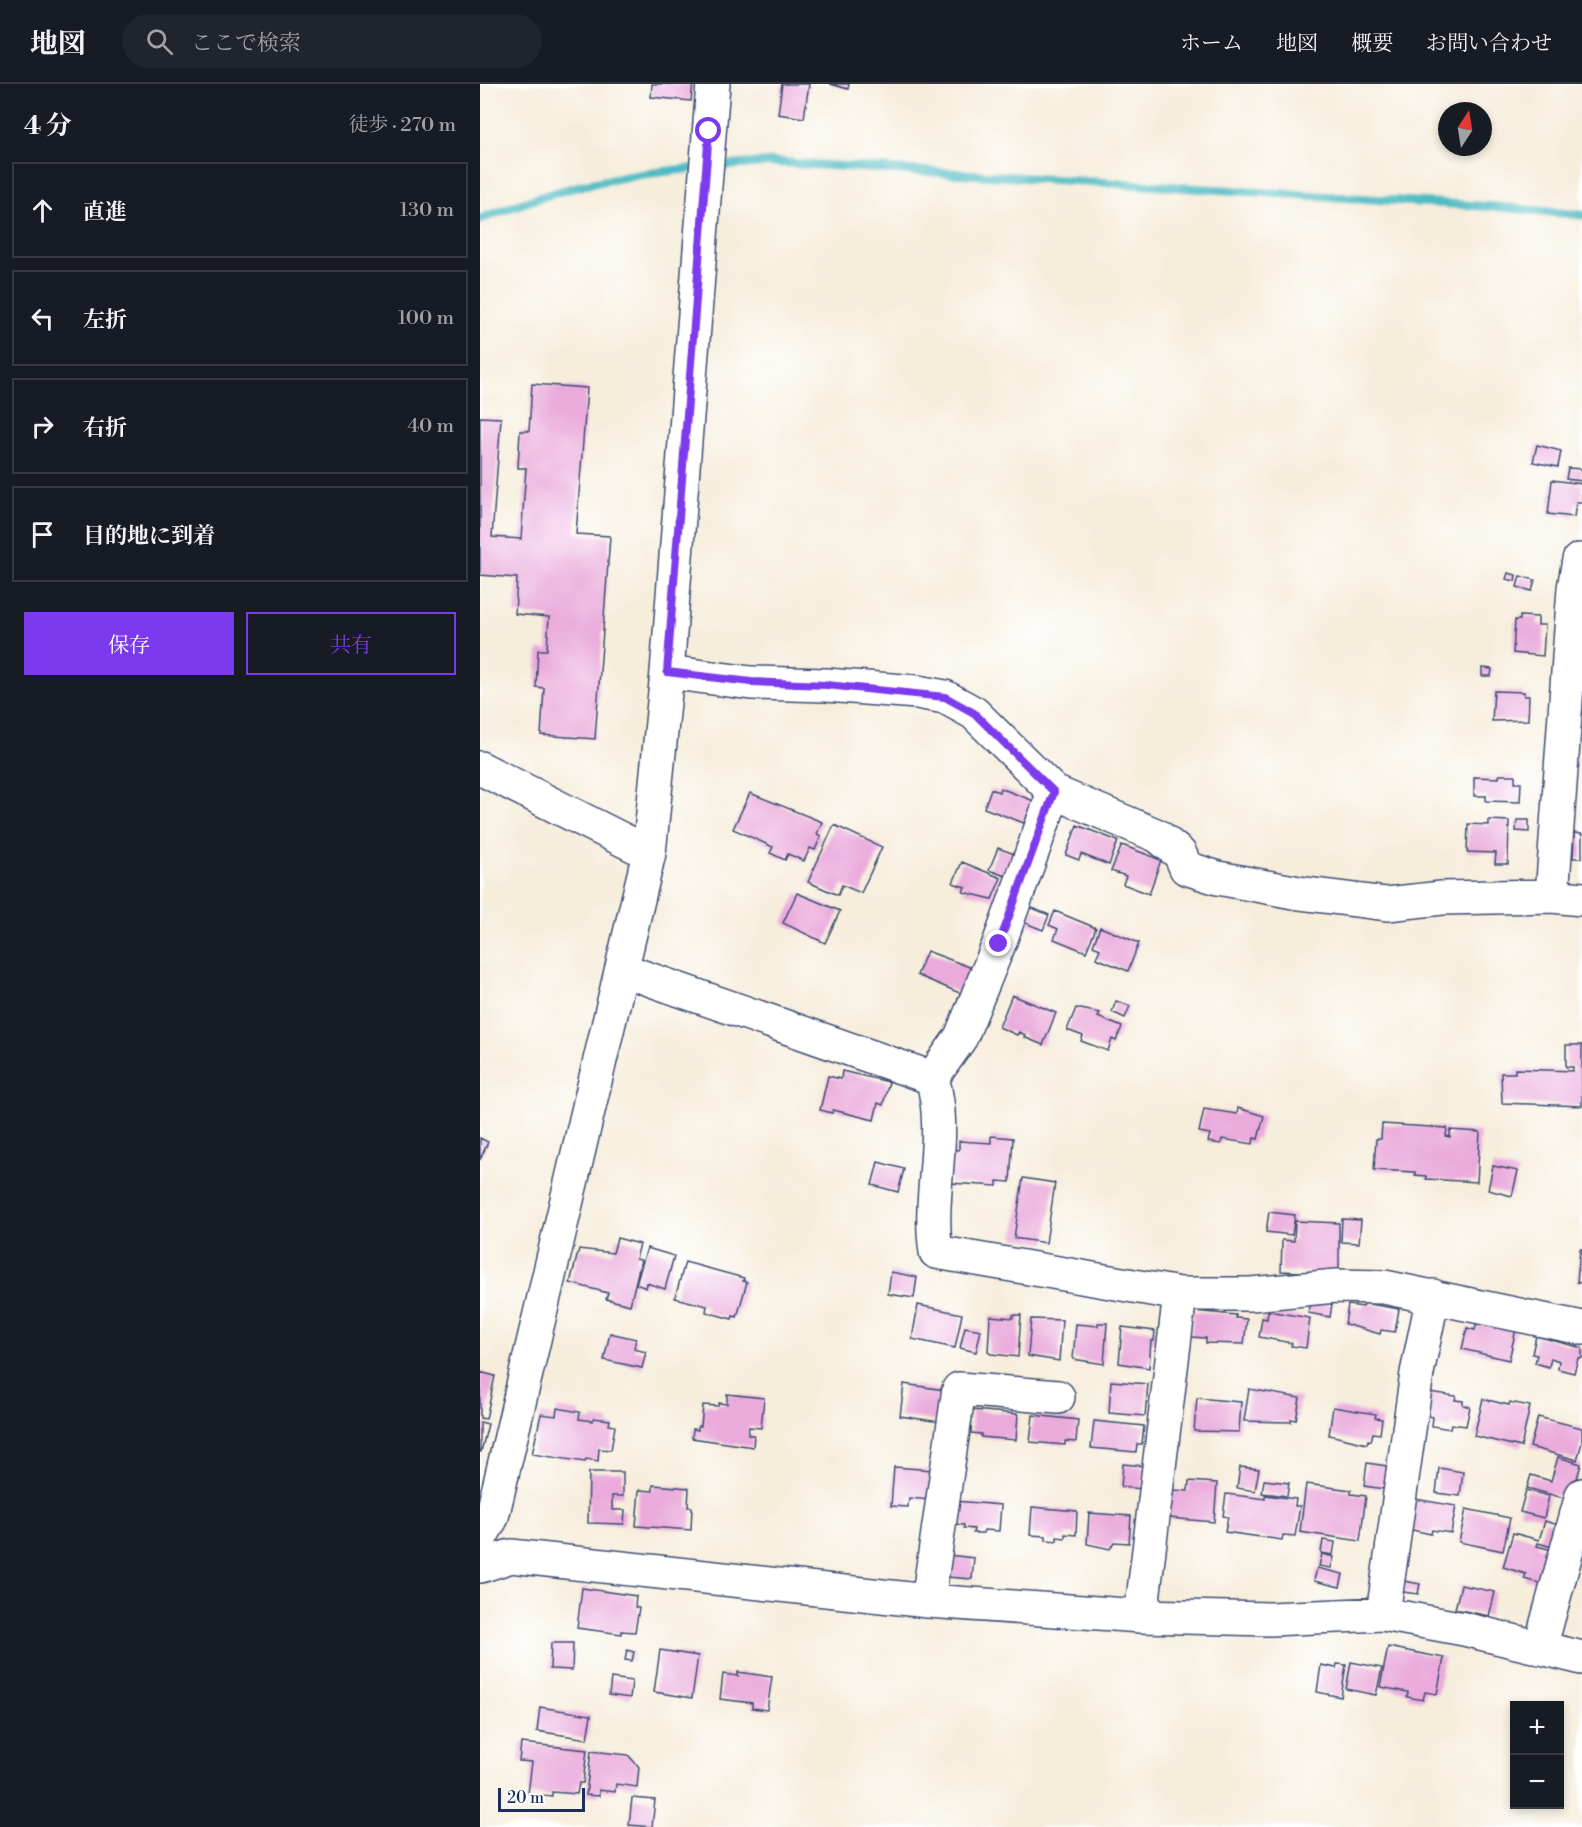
<!DOCTYPE html>
<html lang="ja">
<head>
<meta charset="utf-8">
<style>
	:root { --surface:#171b24; --page:#20242c; --text:#f1f3f6; --muted:#9ea1a6; --line:#363941; --accent:#7c3aed }
	body { margin:0; font-family:"Libre Bodoni","Noto Serif JP",serif; background:var(--page); color:var(--text) }
	.controls { position:absolute; right:18px; bottom:18px; display:grid; overflow:hidden; border-radius:0px; box-shadow:0 3px 9px #0003 }
	.controls button { width:54px; height:54px; display:grid; place-items:center; padding:0; border:0; border-bottom:2px solid var(--line); background:var(--surface); color:var(--text); font:30px sans-serif }
	.compass { position:absolute; left:958px; top:18px; width:54px; height:54px; border-radius:50%; background:var(--surface); box-shadow:0 3px 9px #0003; rotate:12deg }
	.scale { position:absolute; left:18px; bottom:15px; width:87px; box-sizing:border-box; padding-left:6px; border:3px solid #1b2f5e; border-top:0; font-size:16px; line-height:21px; white-space:nowrap; color:#1b2f5e; -webkit-text-stroke:4px #fff; paint-order:stroke }
	.stop { position:absolute; width:18px; height:18px; margin:-14px; border:4px solid #7c3aed; border-radius:50%; background:#fff }
	.stop.end { background:#7c3aed; border-color:#fff; box-shadow:0 2px 6px #0008 }
	.list { margin:0; padding:0; list-style:none }
	h2 { display:flex; justify-content:space-between; align-items:center; height:78px; margin:0; padding:0 24px; font-size:26px }
	h2 small { font-size:20px; font-weight:400; color:var(--muted) }
	.list li { display:grid; grid-template-columns:39px 1fr auto; gap:18px; align-items:center; box-sizing:border-box; height:96px; margin:0 12px 12px; padding:0 12px; border:2px solid var(--line); border-radius:0px }
	.list b { display:block; font-size:22px; white-space:nowrap }
	.list em { font-size:20px; font-style:normal; color:var(--muted) }
	.actions { display:flex; gap:12px; padding:18px 24px }
	.actions a { flex:1; padding:14px 0; border:2px solid var(--accent); border-radius:0px; text-align:center; font-size:21px; color:var(--accent) }
	.actions .main { background:var(--accent); color:#fff }
	.icon { flex:none; width:33px; height:33px; fill:none; stroke:currentColor; stroke-width:2; stroke-linecap:round; stroke-linejoin:round }
	.map { position:relative; flex:none; width:1102px; height:1743px; overflow:hidden }
	header { display:flex; align-items:center; gap:36px; box-sizing:border-box; height:84px; padding:0 30px; background:var(--surface); border-bottom:2px solid var(--line) }
	header strong { font-size:28px }
	nav { display:flex; gap:33px; margin-inline-start:auto; font-size:21px }
	.search { width:420px; height:54px; background:var(--page); display:flex; align-items:center; gap:15px; box-sizing:border-box; padding:0 21px; border-radius:33px; color:var(--muted); font-size:22px }
	main { display:flex }
	aside { flex:1; background:var(--surface) }
	.map>svg:first-child { display:block }
	.lines { fill:none; stroke-linecap:round; stroke-linejoin:round }
	.stream { stroke:#4dbbc3; stroke-width:9 }
	.building { fill:#eaaadc }
	.minor-casing { stroke:#3c4c71; stroke-width:36 }
	.minor { stroke:#fff; stroke-width:33 }
	.route { stroke:#7c3aed; stroke-width:8 }
</style>
</head>
<body>
<header>
<strong>地図</strong>
<div class="search"><svg class="icon" aria-label="search" viewBox="0 0 24 24"><circle cx="10" cy="10" r="6"/><path d="M15 15l6 6"/></svg>ここで検索</div>
<nav><a>ホーム</a><a>地図</a><a>概要</a><a>お問い合わせ</a></nav>
</header>
<main>
<aside>
<h2>4 分<small>徒歩 · 270 m</small></h2>
<ul class="list">
<li><svg class="icon" aria-label="ahead" viewBox="0 0 24 24"><path d="M12 20V5M6 11l6-6 6 6"/></svg><div><b>直進</b></div><em>130 m</em></li>
<li><svg class="icon" aria-label="left" viewBox="0 0 24 24"><path d="M17 20v-9H6M10 6l-5 5 5 5"/></svg><div><b>左折</b></div><em>100 m</em></li>
<li><svg class="icon" aria-label="right" viewBox="0 0 24 24"><path d="M7 20v-9h11M14 6l5 5-5 5"/></svg><div><b>右折</b></div><em>40 m</em></li>
<li><svg class="icon" aria-label="arrive" viewBox="0 0 24 24"><path d="M6 21V4h12l-3 4 3 4H6"/></svg><div><b>目的地に到着</b></div></li>
</ul>
<div class="actions"><a class="main">保存</a><a>共有</a></div>
</aside>
<div class="map">
<svg width="1102" height="1743" viewBox="0 0 1102 1743">
	<rect width="100%" height="100%" fill="#fff"/>
	<filter id="ink" filterUnits="userSpaceOnUse"><feTurbulence type="fractalNoise" baseFrequency=".0167" numOctaves="2"/><feDisplacementMap in="SourceGraphic" scale="12" xChannelSelector="R" yChannelSelector="G"/><feConvolveMatrix kernelMatrix="1 2 1 2 8 2 1 2 1" color-interpolation-filters="sRGB"/></filter>
	<filter id="wash" filterUnits="userSpaceOnUse"><feTurbulence type="fractalNoise" baseFrequency=".008" numOctaves="4" result="noise"/><feDisplacementMap in="SourceGraphic" scale="24" xChannelSelector="R" yChannelSelector="G"/><feGaussianBlur stdDeviation="1.35" result="paint"/><feColorMatrix in="noise" values="0 0 0 0 0 0 0 0 0 0 0 0 0 0 0 0 0 1.4 0 .05"/><feComposite in="paint" operator="in"/></filter>
	<g filter="url(#wash)">
		<rect width="100%" height="100%" fill="#f6eddb"/>
		<g class="lines">
			<path class="stream" d="M 0,135 C 38,120 78,106 118,98 C 175,86 233,83 291,78 L 1019,123 L 1102,131"/>
		</g>
		<g id="blocks">
			<path class="building" d="M 172,0 L 213,0 L 211,17 L 171,13 Z
				M 302,0 L 329,0 L 324,34 L 298,30 Z
				M 350,0 L 369,0 L 368,5 Z
				M 52,300 L 107,304 L 96,450 L 130,452 L 115,655 L 61,651 L 64,604 L 56,603 L 58,566 L 67,566 L 69,533 L 35,530 L 37,494 L 0,491 L 0,333 L 21,334 L 12,453 L 41,455 L 46,384 L 38,384 L 40,347 L 49,347 Z
				M 1057,361 L 1081,367 L 1078,383 L 1053,378 Z
				M 1088,384 L 1102,385 L 1102,397 L 1086,395 Z
				M 1072,396 L 1102,400 L 1102,418 L 1096,418 L 1094,433 L 1068,430 Z
				M 1028,489 L 1036,491 L 1035,497 L 1026,495 Z
				M 1040,492 L 1055,496 L 1052,507 L 1037,503 Z
				M 1040,532 L 1058,533 L 1058,541 L 1065,541 L 1063,572 L 1033,569 L 1035,536 L 1040,536 Z
				M 1002,584 L 1012,585 L 1011,592 L 1002,592 Z
				M 1014,607 L 1044,608 L 1044,612 L 1049,612 L 1048,636 L 1012,637 Z
				M 1019,691 L 1035,691 L 1035,699 L 1041,699 L 1040,718 L 1006,717 L 1006,712 L 994,712 L 994,693 L 1019,694 Z
				M 520,704 L 559,719 L 554,732 L 548,730 L 544,739 L 504,724 L 511,705 L 519,708 Z
				M 270,709 L 342,738 L 337,750 L 341,752 L 335,766 L 330,764 L 324,777 L 308,770 L 305,776 L 290,769 L 293,763 L 253,745 Z
				M 1009,736 L 1029,737 L 1028,780 L 1015,780 L 1016,769 L 987,768 L 988,740 L 1009,741 Z
				M 1037,736 L 1049,736 L 1049,748 L 1036,747 Z
				M 354,741 L 402,763 L 381,809 L 362,801 L 358,811 L 328,798 Z
				M 597,741 L 638,757 L 629,781 L 601,770 L 599,776 L 586,771 Z
				M 1094,749 L 1102,750 L 1102,774 L 1093,774 Z
				M 642,761 L 681,776 L 669,810 L 643,800 L 646,792 L 631,787 Z
				M 518,764 L 537,771 L 528,793 L 509,786 Z
				M 482,778 L 521,794 L 512,815 L 483,808 L 485,803 L 473,799 Z
				M 317,809 L 360,827 L 345,859 L 303,839 Z
				M 550,823 L 569,831 L 563,846 L 543,838 Z
				M 575,827 L 616,844 L 606,868 L 574,855 L 578,845 L 569,841 Z
				M 620,843 L 659,859 L 648,887 L 616,874 L 620,865 L 613,862 Z
				M 447,867 L 492,884 L 482,910 L 437,891 Z
				M 532,911 L 576,929 L 563,961 L 544,953 L 545,951 L 539,948 L 537,951 L 519,943 Z
				M 636,917 L 650,922 L 645,934 L 632,928 Z
				M 596,924 L 620,929 L 618,933 L 642,943 L 636,957 L 632,955 L 628,967 L 601,957 L 603,952 L 587,946 Z
				M 1086,961 L 1102,961 L 1102,1022 L 1022,1019 L 1021,989 L 1035,989 L 1035,985 L 1093,987 L 1093,983 L 1086,983 Z
				M 362,987 L 409,998 L 403,1021 L 398,1019 L 394,1036 L 353,1026 L 352,1029 L 340,1026 L 348,992 L 361,995 Z
				M 758,1024 L 784,1032 L 778,1055 L 774,1054 L 773,1060 L 742,1055 L 741,1060 L 728,1058 L 730,1050 L 719,1048 L 724,1025 L 757,1030 Z
				M 902,1040 L 967,1044 L 966,1052 L 970,1053 L 970,1046 L 1000,1048 L 997,1098 L 946,1095 L 946,1092 L 935,1091 L 935,1088 L 894,1086 L 896,1055 L 901,1055 Z
				M 511,1052 L 533,1054 L 530,1098 L 517,1097 L 517,1102 L 470,1099 L 472,1065 L 479,1066 L 479,1057 L 511,1059 Z
				M 0,1054 L 8,1058 L 0,1076 Z
				M 398,1078 L 424,1085 L 418,1108 L 392,1101 Z
				M 1013,1082 L 1038,1087 L 1032,1112 L 1008,1106 Z
				M 543,1094 L 575,1099 L 566,1159 L 534,1154 Z
				M 789,1128 L 815,1131 L 812,1151 L 786,1148 Z
				M 862,1135 L 881,1136 L 879,1159 L 861,1158 Z
				M 815,1137 L 859,1139 L 859,1190 L 801,1187 L 802,1156 L 814,1157 Z
				M 137,1154 L 160,1160 L 156,1175 L 161,1176 L 150,1221 L 126,1215 L 128,1209 L 90,1199 L 99,1165 L 133,1169 Z
				M 167,1164 L 194,1172 L 185,1205 L 167,1199 L 166,1204 L 156,1200 Z
				M 1100,1165 L 1102,1165 L 1102,1199 L 1097,1198 Z
				M 205,1178 L 264,1194 L 263,1197 L 267,1198 L 257,1233 L 253,1232 L 252,1235 L 226,1228 L 227,1222 L 195,1214 Z
				M 411,1188 L 437,1193 L 434,1214 L 408,1210 Z
				M 830,1217 L 852,1220 L 850,1233 L 828,1229 Z
				M 884,1219 L 919,1225 L 915,1248 L 901,1246 L 900,1250 L 865,1240 L 868,1221 L 883,1223 Z
				M 438,1221 L 482,1230 L 475,1264 L 432,1255 Z
				M 713,1227 L 756,1231 L 756,1234 L 767,1235 L 764,1260 L 726,1259 L 726,1254 L 711,1253 Z
				M 788,1227 L 830,1234 L 826,1264 L 811,1262 L 812,1259 L 779,1253 L 782,1234 L 787,1235 Z
				M 533,1231 L 541,1231 L 538,1273 L 511,1270 L 508,1268 L 510,1232 L 533,1234 Z
				M 551,1235 L 582,1236 L 579,1277 L 548,1272 Z
				M 997,1236 L 1036,1245 L 1029,1276 L 982,1265 L 987,1244 L 995,1246 Z
				M 618,1239 L 627,1239 L 624,1280 L 593,1275 L 596,1240 L 618,1242 Z
				M 485,1243 L 501,1246 L 496,1268 L 480,1264 Z
				M 642,1243 L 675,1247 L 674,1257 L 671,1257 L 669,1284 L 639,1279 Z
				M 130,1249 L 156,1255 L 154,1265 L 166,1268 L 162,1284 L 124,1276 Z
				M 1056,1252 L 1102,1264 L 1102,1274 L 1098,1274 L 1094,1289 L 1078,1285 L 1079,1277 L 1071,1274 L 1069,1283 L 1055,1279 L 1057,1271 L 1052,1270 Z
				M 0,1288 L 15,1292 L 6,1335 L 0,1334 Z
				M 631,1297 L 668,1300 L 665,1332 L 629,1329 Z
				M 424,1300 L 464,1306 L 460,1338 L 420,1332 Z
				M 769,1305 L 820,1314 L 816,1336 L 811,1335 L 811,1338 L 764,1337 Z
				M 949,1308 L 976,1312 L 975,1316 L 983,1317 L 983,1321 L 990,1323 L 986,1342 L 971,1340 L 970,1345 L 952,1342 L 953,1333 L 945,1331 Z
				M 247,1310 L 284,1314 L 281,1344 L 269,1343 L 268,1351 L 274,1351 L 273,1363 L 212,1354 L 213,1345 L 218,1346 L 218,1342 L 221,1342 L 223,1321 L 238,1322 L 239,1319 L 247,1320 Z
				M 717,1314 L 761,1318 L 759,1348 L 714,1347 Z
				M 1003,1315 L 1029,1321 L 1030,1318 L 1050,1322 L 1041,1363 L 994,1352 Z
				M 853,1323 L 896,1330 L 895,1334 L 902,1335 L 900,1350 L 893,1349 L 891,1357 L 888,1356 L 887,1360 L 849,1351 Z
				M 77,1324 L 100,1328 L 99,1335 L 113,1337 L 114,1334 L 130,1336 L 129,1341 L 135,1342 L 131,1366 L 119,1365 L 118,1377 L 106,1375 L 105,1378 L 52,1370 L 61,1330 L 76,1332 Z
				M 492,1326 L 538,1330 L 536,1356 L 501,1353 L 501,1350 L 491,1349 Z
				M 553,1331 L 598,1336 L 596,1358 L 585,1357 L 585,1361 L 550,1358 Z
				M 1058,1333 L 1102,1344 L 1102,1359 L 1097,1376 L 1050,1363 Z
				M 614,1337 L 664,1342 L 662,1360 L 657,1360 L 656,1368 L 611,1364 Z
				M 0,1338 L 8,1340 L 1,1368 L 0,1368 Z
				M 1078,1373 L 1101,1380 L 1091,1416 L 1047,1404 L 1051,1391 L 1071,1397 Z
				M 887,1379 L 907,1382 L 904,1405 L 884,1402 Z
				M 643,1380 L 664,1382 L 663,1405 L 641,1403 Z
				M 414,1383 L 453,1386 L 451,1416 L 429,1414 L 428,1423 L 411,1422 Z
				M 760,1383 L 779,1385 L 775,1407 L 757,1404 Z
				M 959,1384 L 983,1388 L 980,1412 L 956,1409 Z
				M 109,1388 L 143,1388 L 143,1412 L 132,1412 L 132,1426 L 145,1426 L 144,1440 L 108,1439 Z
				M 784,1396 L 809,1399 L 807,1412 L 782,1409 Z
				M 709,1397 L 737,1399 L 734,1438 L 689,1434 L 691,1406 L 708,1407 Z
				M 826,1400 L 871,1406 L 871,1410 L 886,1412 L 880,1457 L 820,1448 Z
				M 173,1401 L 209,1404 L 208,1423 L 212,1423 L 211,1446 L 156,1442 L 159,1406 L 173,1407 Z
				M 1046,1406 L 1069,1412 L 1064,1434 L 1040,1428 Z
				M 746,1410 L 785,1415 L 785,1411 L 816,1415 L 815,1422 L 820,1422 L 815,1452 L 803,1451 L 802,1456 L 745,1448 L 748,1433 L 743,1432 Z
				M 929,1414 L 976,1422 L 971,1449 L 952,1446 L 951,1450 L 932,1446 L 932,1442 L 925,1441 Z
				M 475,1417 L 521,1421 L 519,1447 L 504,1446 L 503,1449 L 493,1449 L 494,1445 L 484,1444 L 484,1441 L 473,1440 Z
				M 552,1423 L 597,1427 L 596,1451 L 585,1450 L 585,1454 L 577,1453 L 577,1457 L 566,1456 L 566,1452 L 550,1451 Z
				M 986,1425 L 1030,1434 L 1023,1467 L 979,1458 Z
				M 609,1429 L 651,1432 L 649,1459 L 634,1458 L 630,1465 L 607,1460 Z
				M 1065,1437 L 1085,1443 L 1079,1465 L 1058,1459 L 1057,1462 L 1072,1466 L 1063,1500 L 1044,1495 L 1046,1490 L 1023,1483 L 1033,1449 L 1059,1456 Z
				M 843,1456 L 855,1458 L 853,1471 L 841,1469 Z
				M 842,1470 L 854,1473 L 851,1484 L 839,1482 Z
				M 468,1471 L 494,1474 L 492,1495 L 467,1493 Z
				M 837,1484 L 863,1490 L 860,1503 L 834,1497 Z
				M 924,1497 L 940,1500 L 938,1510 L 923,1508 Z
				M 981,1501 L 1015,1508 L 1009,1532 L 975,1525 Z
				M 102,1504 L 156,1512 L 155,1523 L 159,1524 L 155,1548 L 141,1547 L 141,1550 L 97,1544 Z
				M 71,1559 L 93,1559 L 92,1586 L 70,1585 Z
				M 908,1563 L 964,1574 L 957,1610 L 945,1608 L 943,1616 L 927,1613 L 928,1608 L 900,1603 Z
				M 147,1566 L 154,1568 L 152,1577 L 145,1576 Z
				M 180,1566 L 218,1572 L 212,1614 L 174,1608 Z
				M 871,1578 L 902,1584 L 896,1611 L 866,1605 Z
				M 857,1580 L 866,1581 L 861,1613 L 837,1608 L 841,1581 L 856,1584 Z
				M 258,1588 L 292,1593 L 287,1626 L 272,1624 L 272,1619 L 240,1615 L 243,1590 L 258,1592 Z
				M 131,1594 L 152,1597 L 150,1614 L 129,1611 Z
				M 60,1623 L 111,1631 L 107,1655 L 57,1647 Z
				M 41,1659 L 107,1666 L 103,1699 L 99,1699 L 97,1710 L 72,1708 L 72,1712 L 48,1710 L 52,1678 L 39,1677 Z
				M 111,1667 L 148,1671 L 159,1683 L 157,1703 L 136,1700 L 135,1708 L 119,1706 L 119,1712 L 106,1711 Z
				M 152,1714 L 175,1716 L 172,1743 L 149,1741 Z"/>
		</g>
	</g>
	<g filter="url(#ink)">
		<use href="#blocks" fill-opacity="0" stroke="#3c4c71" stroke-width="1.5"/>
		<g class="lines">
			<defs>
				<path id="minor" d="M 187,588 L 271,599 L 346,601 L 437,608 L 465,613 L 494,629 L 574,708 L 678,752 L 700,770 L 706,784 L 738,794 L 819,809 L 907,820 L 962,814 L 1072,812 L 1102,815
					M 0,684 L 169,769
					M 574,708 L 519,860 L 481,953 L 452,994 C 469,1049 447,1110 456,1168 L 700,1210 L 771,1210 L 856,1202 L 904,1203 L 1102,1244
					M 1072,812 L 1094,504 L 1099,476 L 1102,477
					M 143,886 L 452,994
					M 0,1454 L 12,1433 L 169,769 L 187,588 L 233,0
					M 0,1482 L 31,1472 L 448,1517 L 661,1532 L 790,1535 L 903,1530 L 984,1545 L 1102,1574
					M 448,1517 L 479,1305 L 578,1313
					M 903,1530 L 937,1289 L 953,1212
					M 661,1532 L 700,1210
					M 1060,1564 L 1102,1411"/>
			</defs>
			<use href="#minor" class="minor-casing"/>
			<use href="#minor" class="minor"/>
		</g>
	</g>
	<g class="lines" filter="url(#ink)">
		<path class="route" d="M 229,47 L 187,588 L 271,598 L 346,601 L 465,613 L 494,629 L 574,708 L 519,860"/>
	</g>
</svg>
<div class="controls">
<button>+</button>
<button>−</button>
</div>
<svg class="compass" viewBox="-18 -18 36 36"><path d="M0-13l5 13h-10z" fill="#e53935"/><path d="M0 13l5-13h-10z" fill="#9ea1a6"/></svg>
<div class="scale">20 m</div>
<div class="stop" style="left:229px;top:47px"></div>
<div class="stop end" style="left:519px;top:860px"></div>
</div>
</main>
</body>
</html>
